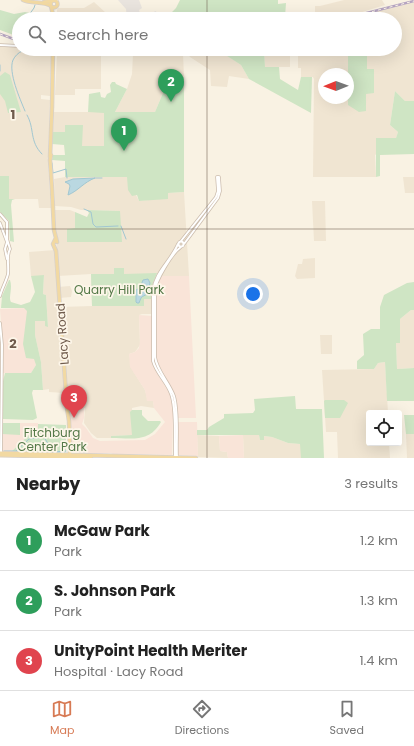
<!DOCTYPE html>
<html lang="en">
<head>
<meta charset="utf-8">
<style>
	:root { --surface:#fff; --page:#f2f2f2; --text:#222; --muted:#767676; --line:#e0e0e0; --accent:#d77a54 }
	body { margin:0; font-family:Poppins,sans-serif; background:var(--page); color:var(--text) }
	.controls { position:absolute; right:12px; bottom:12px; display:grid; overflow:hidden; border-radius:4px; box-shadow:0 4px 16px #0002 }
	.controls button { width:36px; height:36px; display:grid; place-items:center; padding:0; border:0; border-bottom:1px solid var(--line); background:var(--surface); color:var(--text); font:20px sans-serif }
	.compass { position:absolute; left:318px; top:68px; width:36px; height:36px; border-radius:50%; background:var(--surface); box-shadow:0 4px 16px #0002; rotate:269deg }
	.you { position:absolute; left:253px; top:294px; width:14px; height:14px; margin:-10px; border:3px solid #fff; border-radius:50%; background:#1a73e8; box-shadow:0 0 0 6px #1a73e833 }
	.badge { display:grid; place-items:center; width:26px; height:26px; border-radius:50%; background:var(--accent); color:#fff; font-size:13px; font-weight:700 }
	.pin { position:absolute; translate:-50% -33px; filter:drop-shadow(0 1px 2px #0008) }
	.pin::after { content:''; position:absolute; top:21px; width:14px; height:12px; background:inherit; clip-path:polygon(0 0,100% 0,50% 100%) }
	.list { margin:0; padding:0; list-style:none }
	h2 { display:flex; justify-content:space-between; align-items:center; height:52px; margin:0; padding:0 16px; font-size:17px }
	h2 small { font-size:13px; font-weight:400; color:var(--muted) }
	.list li { display:grid; grid-template-columns:26px 1fr auto; gap:12px; align-items:center; box-sizing:border-box; height:60px; padding:0 16px; border-top:1px solid var(--line) }
	.list b { display:block; font-size:15px; white-space:nowrap }
	.list p { margin:0; font-size:13px; white-space:nowrap; color:var(--muted) }
	.list em { font-size:13px; font-style:normal; color:var(--muted) }
	.icon { flex:none; width:22px; height:22px; fill:none; stroke:currentColor; stroke-width:2; stroke-linecap:round; stroke-linejoin:round }
	.map { position:relative; flex:none; width:414px; height:458px; overflow:hidden }
	.search { position:absolute; background:var(--surface); box-shadow:0 4px 16px #0002; left:12px; right:12px; top:12px; height:44px; display:flex; align-items:center; gap:10px; box-sizing:border-box; padding:0 14px; border-radius:22px; color:var(--muted); font-size:15px }
	.sheet { height:232px; background:var(--surface) }
	nav { display:flex; justify-content:space-around; align-items:center; box-sizing:border-box; height:56px; border-top:1px solid var(--line); background:var(--surface); font-size:11px; color:var(--muted) }
	nav a { display:grid; justify-items:center; gap:2px }
	nav .on { color:var(--accent) }
	.map>svg:first-child { display:block }
	.residential { fill:#f0e5d2; fill-rule:evenodd }
	.commercial { fill:#f9e4d8 }
	.industrial { fill:#e9e4de }
	.green { fill:#cfe5c4 }
	.water { fill:#bad8e1; stroke:#a1c7d1 }
	.lines { fill:none; stroke-linecap:round; stroke-linejoin:round }
	.stream { stroke:#a1c7d1; stroke-width:1 }
	.minor-casing { stroke:#ccbdae; stroke-width:3.5 }
	.major-casing { stroke:#d7d1cd; stroke-width:4.5 }
	.minor { stroke:#fff; stroke-width:2 }
	.major { stroke:#f2d9a2; stroke-width:3 }
	.rail-casing { stroke:#b5a4c1; stroke-width:2.5 }
	.rail { stroke:#fdf6e9; stroke-width:1; stroke-dasharray:3; stroke-linecap:butt }
	.grid { fill:none; stroke:#6f5b4c; stroke-width:1; stroke-opacity:0.55 }
	.labels { text-anchor:middle; dominant-baseline:central; stroke-width:3.5; stroke-linejoin:round; paint-order:stroke }
	.park-label { font-size:12px; fill:#547948; stroke:#fdf6e9 }
	.street-label { font-size:12px; fill:#6f5b4c; stroke:#fdf6e9 }
	.grid-label { font-size:13px; text-anchor:middle; font-weight:bold; fill:#6f5b4c; stroke:#fdf6e9; stroke-width:3.5; stroke-linejoin:round; paint-order:stroke }
</style>
</head>
<body>
<div class="map">
<svg width="414" height="458" viewBox="0 0 414 458">
	<rect width="100%" height="100%" fill="#f9f2e3"/>
	<path class="residential" d="M 344,0 L 382,0 L 385,5 L 359,13 L 352,12 L 325,19 L 315,19 L 315,6 L 320,6 Z
		M 94,2 L 106,13 L 107,19 L 57,19 L 57,10 L 58,8 L 84,8 Z
		M 414,2 L 414,101 L 405,101 L 395,91 L 390,125 L 398,132 L 396,138 L 375,155 L 376,177 L 313,177 L 314,79 L 313,77 L 301,77 L 301,68 L 298,68 L 298,49 L 395,49 L 395,19 L 345,19 ZM 324,74 L 348,74 L 348,98 L 324,98 Z
		M 0,47 L 19,47 L 19,49 L 34,49 L 49,52 L 51,55 L 50,96 L 41,95 L 41,99 L 50,100 L 48,164 L 51,208 L 39,208 L 38,199 L 9,199 L 9,176 L 0,176 Z
		M 264,49 L 290,49 L 290,67 L 265,67 Z
		M 219,50 L 241,65 L 249,79 L 229,76 L 227,87 L 211,86 L 210,70 L 190,57 L 187,53 Z
		M 57,54 L 101,55 L 101,89 L 75,89 L 75,95 L 55,95 Z
		M 133,54 L 183,54 L 184,77 L 167,78 L 163,93 L 155,112 L 115,112 L 127,89 L 132,74 Z
		M 54,112 L 104,112 L 104,146 L 82,146 L 82,125 L 65,125 L 65,132 L 53,132 Z
		M 65,177 L 127,177 L 139,201 L 168,198 L 168,193 L 184,192 L 189,276 L 162,276 L 159,273 L 157,273 L 152,286 L 151,314 L 142,314 L 139,315 L 140,345 L 135,352 L 129,354 L 133,371 L 145,390 L 148,401 L 153,400 L 154,408 L 141,406 L 132,408 L 133,435 L 111,436 L 111,438 L 97,438 L 91,433 L 84,423 L 85,408 L 68,408 L 67,387 L 65,387 L 65,393 L 64,393 L 49,392 L 49,389 L 43,390 L 41,362 L 35,335 L 35,320 L 45,321 L 45,326 L 48,326 L 46,295 L 43,294 L 44,276 L 31,276 L 29,252 L 55,250 L 58,287 L 70,286 L 72,291 L 71,297 L 59,298 L 60,307 L 92,306 L 91,274 L 58,276 L 55,210 L 70,210 L 75,212 L 75,228 L 67,229 L 67,242 L 120,211 L 81,210 L 71,207 L 55,206 L 54,179 Z
		M 403,177 L 414,177 L 414,193 L 405,193 Z
		M 312,201 L 325,201 L 326,241 L 314,241 Z
		M 315,258 L 315,278 L 297,279 L 295,276 L 298,264 L 302,264 L 303,259 Z
		M 411,310 L 414,310 L 414,368 L 397,369 L 396,343 L 400,343 L 400,319 Z
		M 320,335 L 332,335 L 332,354 L 321,354 Z
		M 385,362 L 388,413 L 369,413 L 369,443 L 389,443 L 390,458 L 338,458 L 337,432 L 326,432 L 322,370 L 374,369 L 378,363 Z
		M 406,434 L 414,434 L 414,458 L 407,458 Z
		M 197,435 L 219,436 L 220,451 L 227,452 L 228,458 L 198,457 Z
		M 243,435 L 259,435 L 260,440 L 263,436 L 272,437 L 288,443 L 301,444 L 301,458 L 244,458 Z"/>
	<path class="commercial" d="M 162,276 L 189,276 L 196,418 L 173,418 L 172,455 L 113,454 L 111,453 L 93,454 L 72,452 L 71,426 L 68,408 L 84,408 L 84,418 L 82,424 L 86,428 L 93,438 L 100,441 L 145,440 L 155,434 L 165,422 L 154,408 L 153,401 L 147,401 L 145,390 L 130,367 L 129,354 L 135,352 L 139,348 L 140,341 L 139,315 L 152,316 L 157,284 Z
		M 27,308 L 36,365 L 31,373 L 2,373 L 3,345 L 0,309 Z
		M 177,422 L 197,422 L 198,456 L 178,455 Z
		M 0,423 L 38,423 L 38,434 L 17,446 L 11,452 L 0,452 Z
		M 243,435 L 244,458 L 228,458 L 227,452 L 220,451 L 219,436 Z"/>
	<path class="industrial" d="M 118,0 L 139,0 L 142,8 L 139,10 L 141,17 L 156,11 L 157,14 L 165,12 L 166,14 L 170,13 L 169,15 L 173,19 L 127,19 L 126,9 Z"/>
	<path class="green" d="M 180,0 L 278,0 L 278,4 L 286,3 L 285,17 L 278,19 L 173,19 L 169,15 L 176,8 Z
		M 0,10 L 14,14 L 25,12 L 34,14 L 34,19 L 19,19 L 19,37 L 0,30 Z
		M 238,49 L 264,49 L 265,67 L 279,67 L 280,79 L 298,90 L 301,77 L 312,77 L 311,113 L 249,79 L 241,65 L 221,52 Z
		M 348,54 L 367,54 L 367,69 L 374,69 L 374,93 L 366,94 L 366,111 L 359,112 L 348,105 Z
		M 5,72 L 10,75 L 21,112 L 8,113 L 5,101 L 0,94 L 0,76 Z
		M 167,77 L 184,77 L 184,192 L 168,193 L 168,199 L 139,201 L 137,195 L 132,196 L 128,190 L 127,177 L 65,177 L 65,161 L 52,160 L 53,155 L 65,155 L 64,145 L 52,144 L 53,132 L 65,132 L 65,125 L 83,125 L 82,146 L 104,146 L 104,113 L 88,112 L 89,94 L 100,92 L 101,97 L 105,98 L 107,94 L 111,92 L 110,85 L 112,82 L 115,82 L 116,84 L 127,89 L 115,112 L 155,112 L 163,93 Z
		M 395,91 L 405,101 L 414,101 L 414,154 L 380,155 L 380,176 L 376,177 L 376,138 L 396,138 L 398,132 L 390,125 Z
		M 0,176 L 9,176 L 9,199 L 15,199 L 12,200 L 11,205 L 14,242 L 10,241 L 9,221 L 0,212 Z
		M 87,210 L 120,211 L 122,242 L 67,242 L 67,229 L 75,228 L 75,212 L 87,217 L 89,213 Z
		M 114,268 L 124,268 L 124,274 L 157,273 L 152,286 L 151,299 L 144,299 L 144,306 L 92,306 L 91,274 L 114,274 Z
		M 44,275 L 43,294 L 46,295 L 48,327 L 45,326 L 45,321 L 35,321 L 35,335 L 41,362 L 43,390 L 33,390 L 32,393 L 37,418 L 33,420 L 3,419 L 3,381 L 5,373 L 31,373 L 36,365 L 34,359 L 26,358 L 23,344 L 27,311 L 24,308 L 1,308 L 2,296 L 9,280 L 10,280 C 13,289 8,297 11,302 L 21,305 L 30,302 L 35,292 L 31,276 Z
		M 414,282 L 414,310 L 411,310 L 400,319 L 400,343 L 396,343 L 397,369 L 414,368 L 414,401 L 387,401 L 385,362 L 378,363 L 374,369 L 357,369 L 357,361 L 364,355 L 363,334 L 371,329 L 380,329 L 380,307 L 384,295 L 407,283 Z
		M 295,396 L 296,409 L 322,409 L 324,458 L 301,458 L 300,444 L 288,443 L 272,437 L 264,436 L 264,440 L 260,440 L 259,435 L 197,435 L 197,430 L 207,430 L 209,427 L 224,418 L 224,414 L 253,413 L 255,410 L 254,399 Z
		M 325,400 L 344,400 L 348,403 L 340,418 L 325,418 L 324,401 Z
		M 132,410 L 142,410 L 142,415 L 148,421 L 160,421 L 161,422 C 149,443 132,438 111,438 L 111,436 L 132,435 L 130,412 Z
		M 404,415 L 414,415 L 414,434 L 406,434 Z
		M 2,423 L 20,423 L 20,435 L 2,434 Z
		M 38,424 L 66,425 L 66,452 L 63,454 L 11,452 L 30,434 L 38,434 Z"/>
	<path class="water" d="M 95,178 C 84,182 78,191 68,195 L 70,186 L 69,184 L 65,182 L 73,179 Z
		M 148,279 L 150,283 L 147,294 C 141,298 142,295 139,303 L 137,303 L 136,302 L 136,290 L 140,288 L 143,280 Z"/>
	<g class="lines">
		<path class="stream" d="M 26,19 L 34,8 L 35,5
			M 17,38 L 19,34
			M 16,41 L 19,42
			M 22,51 C 18,53 15,56 13,60 C 8,72 20,99 25,111
			M 0,71 L 0,65
			M 27,115 C 35,129 29,141 42,154
			M 52,163 L 53,173 L 66,169 L 67,178
			M 95,178 L 102,178
			M 84,209 L 91,212 L 93,224 L 96,227 L 118,226
			M 121,226 L 126,239
			M 72,443 L 73,451 L 86,452
			M 4,451 L 16,451 L 29,439 L 44,437 L 53,452 L 66,451"/>
		<defs>
			<path id="minor" d="M 56,0 L 57,2
				M 0,45 L 19,46
				M 40,49 L 54,51
				M 0,214 L 7,222 L 7,239 L 10,249 C 6,256 9,265 8,274 C 6,282 2,288 0,296
				M 0,223 L 7,242 L 5,249 L 7,259
				M 181,241 L 216,197 L 218,191 L 217,177 L 219,177 L 220,191 L 218,198 L 184,244
				M178.5 244a2.5 2.5 0 1 1 5 0a2.5 2.5 0 1 1-5 0Z
				M 0,323 L 2,345 L 1,453
				M 175,457 C 174,439 177,410 171,394 C 167,382 156,373 153,361 L 153,291 C 155,272 171,261 178,244
				M 177,458 C 176,440 179,413 174,396 C 169,382 157,371 155,357 L 155,290 C 156,280 172,253 181,247"/>
			<path id="major" d="M 23,0 C 32,4 44,1 51,6 L 53,15
				M50.5 4a3.5 3.5 0 1 1 7 0a3.5 3.5 0 1 1-7 0Z
				M 44,2 L 52,1
				M 52,108 L 53,49
				M 51,155 L 50,160 L 52,189
				M 50,157 L 52,107
				M 53,208 L 52,189 L 54,230 L 57,242
				M 56,238 L 53,244 L 56,251 L 67,408 L 69,421 L 70,452 L 69,455
				M 0,453 L 196,458
				M 0,455 L 91,458"/>
		</defs>
		<use href="#minor" class="minor-casing"/>
		<use href="#major" class="major-casing"/>
		<use href="#minor" class="minor"/>
		<use href="#major" class="major"/>
		<defs>
			<path id="rail" d="M 343,19 L 414,1
				M 0,34 L 19,41
				M 73,49 L 167,51 L 207,49"/>
		</defs>
		<use href="#rail" class="rail-casing"/>
		<use href="#rail" class="rail"/>
	</g>
	<path class="grid" d="M 207,0 L 207,19M 207,49 L 207,458M 0,229 L 414,229"/>
	<g class="labels">
		<g class="park-label">
			<text x="119" y="289">Quarry Hill Park</text>
			<text x="52" y="432">Fitchburg<tspan x="52" dy="14">Center Park</tspan></text>
		</g>
		<g class="street-label">
			<text transform="translate(62 334) rotate(-94)">Lacy Road</text>
		</g>
	</g>
	<g class="grid-label">
		<text x="13" y="119">1</text>
		<text x="13" y="348">2</text>
	</g>
</svg>
<div class="controls">
<button><svg class="icon" aria-label="locate" viewBox="0 0 24 24"><circle cx="12" cy="12" r="6"/><path d="M12 2v4M12 18v4M2 12h4M18 12h4"/></svg></button>
</div>
<svg class="compass" viewBox="-18 -18 36 36"><path d="M0-13l5 13h-10z" fill="#e53935"/><path d="M0 13l5-13h-10z" fill="#767676"/></svg>
<div class="you"></div>
<div class="pin badge" style="left:124px;top:151px;background:#2e9e5b">1</div>
<div class="pin badge" style="left:171px;top:102px;background:#2e9e5b">2</div>
<div class="pin badge" style="left:74px;top:418px;background:#e0444e">3</div>
<div class="search"><svg class="icon" aria-label="search" viewBox="0 0 24 24"><circle cx="10" cy="10" r="6"/><path d="M15 15l6 6"/></svg>Search here</div>
</div>
<section class="sheet">
<h2>Nearby<small>3 results</small></h2>
<ul class="list">
<li><span class="badge" style="background:#2e9e5b">1</span><div><b>McGaw Park</b><p>Park</p></div><em>1.2 km</em></li>
<li><span class="badge" style="background:#2e9e5b">2</span><div><b>S. Johnson Park</b><p>Park</p></div><em>1.3 km</em></li>
<li><span class="badge" style="background:#e0444e">3</span><div><b>UnityPoint Health Meriter</b><p>Hospital · Lacy Road</p></div><em>1.4 km</em></li>
</ul>
</section>
<nav>
<a class="on"><svg class="icon" aria-label="map" viewBox="0 0 24 24"><path d="M3 6l6-2 6 2 6-2v14l-6 2-6-2-6 2zM9 4v14M15 6v14"/></svg>Map</a>
<a><svg class="icon" aria-label="directions" viewBox="0 0 24 24"><path d="M12 3l9 9-9 9-9-9zM9 14v-3h6M13 9l2 2-2 2"/></svg>Directions</a>
<a><svg class="icon" aria-label="saved" viewBox="0 0 24 24"><path d="M7 4h10v16l-5-4-5 4z"/></svg>Saved</a>
</nav>
</body>
</html>
